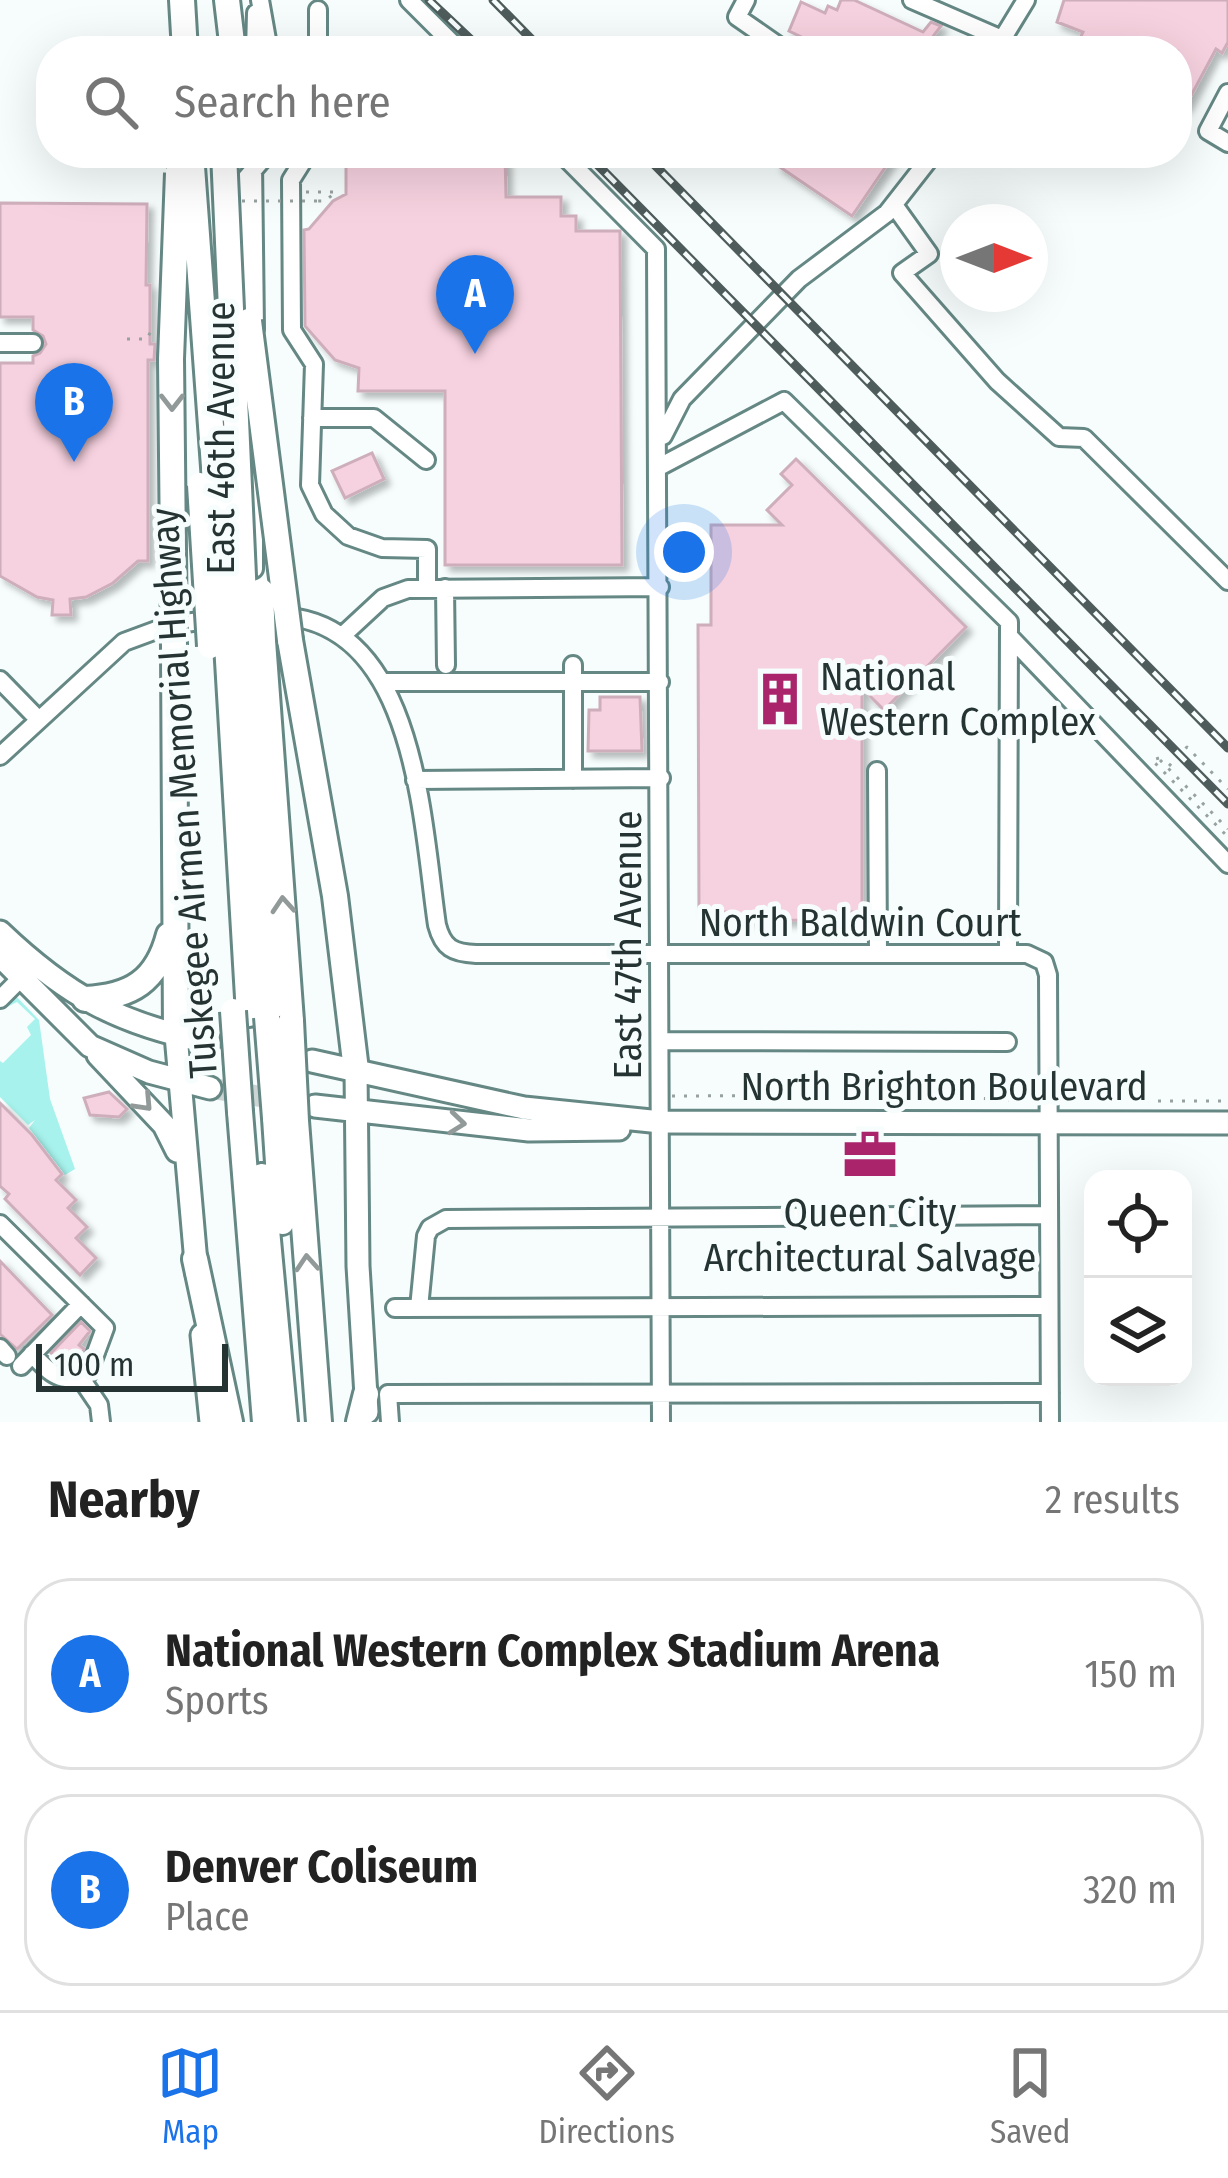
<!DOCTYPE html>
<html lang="en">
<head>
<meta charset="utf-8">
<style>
	:root { --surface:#fff; --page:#f6f6f6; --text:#222; --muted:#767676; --line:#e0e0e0; --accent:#1a73e8 }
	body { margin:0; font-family:"Fira Sans Condensed",sans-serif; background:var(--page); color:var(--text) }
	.controls { position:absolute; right:36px; bottom:36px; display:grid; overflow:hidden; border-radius:24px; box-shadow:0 12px 48px #0002 }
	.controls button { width:108px; height:108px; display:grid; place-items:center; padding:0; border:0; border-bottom:3px solid var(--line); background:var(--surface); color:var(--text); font:60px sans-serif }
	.compass { position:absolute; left:940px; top:204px; width:108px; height:108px; border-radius:50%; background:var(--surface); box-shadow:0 12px 48px #0002; rotate:90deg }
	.scale { position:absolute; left:36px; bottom:30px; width:192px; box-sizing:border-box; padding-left:12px; border:6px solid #253433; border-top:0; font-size:33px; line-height:42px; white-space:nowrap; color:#253433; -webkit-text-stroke:9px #f6fdfc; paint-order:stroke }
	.you { position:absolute; left:684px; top:552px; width:42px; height:42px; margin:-30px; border:9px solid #fff; border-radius:50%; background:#1a73e8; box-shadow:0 0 0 18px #1a73e833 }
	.badge { display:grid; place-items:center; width:78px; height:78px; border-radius:50%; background:var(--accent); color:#fff; font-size:39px; font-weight:700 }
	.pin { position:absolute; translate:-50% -99px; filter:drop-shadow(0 3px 6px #0008) }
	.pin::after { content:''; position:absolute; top:63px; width:42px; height:36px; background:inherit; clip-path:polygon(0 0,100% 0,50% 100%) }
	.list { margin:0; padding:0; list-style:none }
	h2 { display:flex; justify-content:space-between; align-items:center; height:156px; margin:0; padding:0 48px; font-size:51px }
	h2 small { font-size:39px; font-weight:400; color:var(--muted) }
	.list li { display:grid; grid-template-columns:78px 1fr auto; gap:36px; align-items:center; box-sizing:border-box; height:192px; margin:0 24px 24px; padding:0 24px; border:3px solid var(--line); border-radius:48px }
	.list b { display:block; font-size:45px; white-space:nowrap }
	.list p { margin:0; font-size:39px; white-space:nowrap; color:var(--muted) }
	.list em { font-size:39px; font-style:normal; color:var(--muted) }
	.icon { flex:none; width:66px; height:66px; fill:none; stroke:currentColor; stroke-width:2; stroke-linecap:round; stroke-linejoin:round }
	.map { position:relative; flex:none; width:1228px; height:1422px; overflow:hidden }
	.search { position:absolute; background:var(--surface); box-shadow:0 12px 48px #0002; left:36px; right:36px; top:36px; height:132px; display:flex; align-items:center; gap:30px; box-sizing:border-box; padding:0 42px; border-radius:48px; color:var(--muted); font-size:45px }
	.sheet { height:588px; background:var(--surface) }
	nav { display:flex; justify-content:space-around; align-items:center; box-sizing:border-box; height:168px; border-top:3px solid var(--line); background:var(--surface); font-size:33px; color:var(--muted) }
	nav a { display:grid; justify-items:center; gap:6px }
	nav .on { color:var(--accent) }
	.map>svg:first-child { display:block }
	.green { fill:#a7f2ec }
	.building { fill:#f6d1df; stroke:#ceaeba; stroke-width:3; filter:url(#shadow) }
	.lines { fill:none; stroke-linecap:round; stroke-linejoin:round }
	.major-tunnel { stroke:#ccd5d4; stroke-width:21; stroke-dasharray:21 10; stroke-linecap:butt }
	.minor-casing { stroke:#658885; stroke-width:22 }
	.major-casing { stroke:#658885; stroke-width:27 }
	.highway-casing { stroke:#658885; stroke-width:30 }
	.path { stroke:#97a1a0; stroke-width:3; stroke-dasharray:3 9; stroke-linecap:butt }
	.minor { stroke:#fff; stroke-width:16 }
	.major { stroke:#fff; stroke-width:21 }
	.highway { stroke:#fff; stroke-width:24 }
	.rail-casing { stroke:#4e5c5b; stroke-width:9 }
	.rail { stroke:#f6fdfc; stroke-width:4.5; stroke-dasharray:14; stroke-linecap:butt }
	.highway-bridge-casing { stroke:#658885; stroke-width:30; stroke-linecap:butt }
	.path-bridge { stroke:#97a1a0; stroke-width:3; stroke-dasharray:3 9; stroke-linecap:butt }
	.highway-bridge { stroke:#fff; stroke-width:24 }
	.oneway { stroke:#929a99 }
	.labels { text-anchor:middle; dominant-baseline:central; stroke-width:10; stroke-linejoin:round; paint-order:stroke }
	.street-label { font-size:39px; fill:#253433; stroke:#f6fdfc }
	.poi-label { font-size:39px; fill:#253433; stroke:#f6fdfc; text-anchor:start }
</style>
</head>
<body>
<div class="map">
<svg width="1228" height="1422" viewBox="0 0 1228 1422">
	<defs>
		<filter id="shadow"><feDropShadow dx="5.5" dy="5.5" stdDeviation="3" flood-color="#0004"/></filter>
	</defs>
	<rect width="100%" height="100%" fill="#f6fdfc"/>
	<path class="green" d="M 14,994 L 39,1020 L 50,1099 L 75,1169 L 65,1175 L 29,1128 L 35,1120 L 28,1125 L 0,1097 L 0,1061 L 3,1063 L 31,1035 L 27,1027 L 35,1019 L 17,1002 L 7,1007 Z"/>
	<path class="building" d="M 841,0 L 854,0 L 923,32 L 931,22 L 941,26 L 922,51 L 831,51 L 789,31 L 801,2 L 825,13 L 828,6 L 837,10 Z
		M 1064,0 L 1228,0 L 1228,42 L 1222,53 L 1216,49 L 1185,107 L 1177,102 L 1177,51 L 1087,51 L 1077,45 L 1083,32 L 1057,22 Z
		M 346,153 L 505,153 L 506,197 L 561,197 L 561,216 L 576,216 L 576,231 L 620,231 L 622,565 L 445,565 L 445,391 L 358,391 L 359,368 L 335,360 L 305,326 L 304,230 L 309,229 L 333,201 L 346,194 Z
		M 785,153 L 895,153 L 852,216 L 777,165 Z
		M 0,203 L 147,204 L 146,285 L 150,285 L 150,344 L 155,344 L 154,360 L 148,360 L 148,561 L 138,561 L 113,583 L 86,597 L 70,599 L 71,615 L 52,615 L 53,600 L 37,597 L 0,576 L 0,363 L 33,363 L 33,356 L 40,353 L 46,344 L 43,336 L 33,330 L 33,317 L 0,317 Z
		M 372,453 L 384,479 L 345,498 L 332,471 Z
		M 796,459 L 966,627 L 884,710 L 862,688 L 862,912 L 815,912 L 815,920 L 727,921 L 727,912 L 699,912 L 698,625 L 711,625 L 711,525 L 782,525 L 767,510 L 792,485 L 781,474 Z
		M 600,697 L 640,697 L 642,751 L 588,751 L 589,710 L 600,710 Z
		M 109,1092 L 127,1109 L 119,1117 L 90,1115 L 84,1098 Z
		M 0,1103 L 32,1135 L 62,1174 L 56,1180 L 76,1200 L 68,1208 L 87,1227 L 76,1238 L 96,1258 L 80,1275 L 5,1199 L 9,1194 L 0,1186 Z
		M 0,1261 L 52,1315 L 17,1349 L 0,1334 Z
		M 81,1322 L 90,1331 L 79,1345 L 84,1349 L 81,1356 L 73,1365 L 67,1358 L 62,1363 L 51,1353 Z"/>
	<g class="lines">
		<path class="major-tunnel" d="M 210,1088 L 287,1101"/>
		<defs>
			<path id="minor" d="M 260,0 L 269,51
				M 409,0 L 460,51
				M 746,0 L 737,17 L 786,51
				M 912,0 L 1002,39
				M 318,10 L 318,51
				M 255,51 L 256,13
				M 995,51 L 1026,0
				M 1228,93 L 1208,131 L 1228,143
				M 308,153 L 291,180 L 292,330 L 314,364 L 310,485 L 324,514 L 348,536 L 382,548 L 427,549 L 427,588
				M 561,153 L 656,249 L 661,1422
				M 195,155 L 253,154
				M 253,163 L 255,329
				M 894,205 L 929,254 L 902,273 L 997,381 L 1059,437 L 1084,438 L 1228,581
				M 242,304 L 243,182 L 268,153
				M 0,343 L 33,343
				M 312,418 L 374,418 L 426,460
				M 663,436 L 682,399 L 799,279 L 887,213 L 934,153
				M 659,467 L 784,401 L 1009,622 L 1008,954
				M 254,569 L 254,432
				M 445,588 L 446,665
				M 277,616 C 417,619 422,824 437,925 C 443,948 453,953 476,954 L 1027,954 L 1044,962 L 1048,975 L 1050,1422
				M 342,636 L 383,598 L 408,589 L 660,587
				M 1009,636 L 1228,864
				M 0,680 L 39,720
				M 382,682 L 660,682
				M 0,756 L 124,642 L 170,625 L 215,619
				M 877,771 L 878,954
				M 573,779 L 573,665
				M 415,780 L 661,778
				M 0,999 L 21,978
				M 661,1041 L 1007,1042
				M 0,1224 L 105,1328 L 88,1374 C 61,1385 51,1374 32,1354
				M 395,1308 L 1049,1306
				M 419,1308 L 426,1236 L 430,1228 L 446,1219 L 1049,1215
				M 0,1348 L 7,1356
				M 21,1366 L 81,1304
				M 80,1377 L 99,1405 L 101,1422
				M 390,1422 L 388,1394 L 1050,1393"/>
			<path id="major" d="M 0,932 C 66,995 118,1024 209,1042
				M 0,956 L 90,1046 L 149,1072 L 210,1088
				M 176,1035 L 197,1274
				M 98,1055 L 164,1125 L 177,1151
				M 312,1061 L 524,1108 L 661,1122 L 1228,1123
				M 356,1070 L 358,1266 L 367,1412
				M 315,1106 L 529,1130 L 619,1129
				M 202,1335 L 211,1422"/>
			<path id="highway" d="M 182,0 L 185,51
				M 227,0 L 233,51
				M 178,153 L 178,159
				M 290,640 L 335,896 L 356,1070
				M 263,641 L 291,1021
				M 246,643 L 267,1017
				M 227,644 L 249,1014
				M 174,647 L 176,1035
				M 85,999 C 131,997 157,981 169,935
				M 240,1112 L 265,1422
				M 275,1118 L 282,1222
				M 296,1121 L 319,1422
				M 262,1176 L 285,1422
				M 195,1259 L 230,1422
				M 359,1422 L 366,1394"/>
		</defs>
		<use href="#minor" class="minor-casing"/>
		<use href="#major" class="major-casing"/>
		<use href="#highway" class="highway-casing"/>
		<path class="path" d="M 306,192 L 336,192 L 325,201 L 318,201
			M 1159,758 L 1152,760 L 1228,837
			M 1160,760 L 1228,829
			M 1169,766 L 1187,747 L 1228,789
			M 672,1096 L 914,1095 L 1034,1101
			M 1062,1101 L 1228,1101"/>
		<use href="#minor" class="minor"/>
		<use href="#major" class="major"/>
		<use href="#highway" class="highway"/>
		<defs>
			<path id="rail" d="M 429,0 L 483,51
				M 493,0 L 543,51
				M 586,153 L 1228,804
				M 643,153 L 1228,748"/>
		</defs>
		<use href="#rail" class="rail-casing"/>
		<use href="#rail" class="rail"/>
		<defs>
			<path id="highway-bridge" d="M 191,153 L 227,644
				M 224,153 L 246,643
				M 249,321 L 290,640
				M 200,485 L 210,646
				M 261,591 L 263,641
				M 174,647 L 171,359 L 178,173
				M 233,1011 L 240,1112
				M 267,1017 L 275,1118
				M 291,1021 L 296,1121"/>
		</defs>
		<use href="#highway-bridge" class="highway-bridge-casing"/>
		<path class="path-bridge" d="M 242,201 L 318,201
			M 127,339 L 147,339 L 153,327"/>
		<use href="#highway-bridge" class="highway-bridge"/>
	</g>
	<defs><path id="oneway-chevron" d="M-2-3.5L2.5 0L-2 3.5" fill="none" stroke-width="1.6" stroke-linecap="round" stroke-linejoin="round" transform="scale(3)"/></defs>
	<g class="oneway">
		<use href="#oneway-chevron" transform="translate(172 402) rotate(90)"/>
		<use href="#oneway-chevron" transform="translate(283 905) rotate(-94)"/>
		<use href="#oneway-chevron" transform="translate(144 1103) rotate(47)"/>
		<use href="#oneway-chevron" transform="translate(457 1123) rotate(6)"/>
		<use href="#oneway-chevron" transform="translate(307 1263) rotate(-94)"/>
	</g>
	<defs>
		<symbol id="building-bare" viewBox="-9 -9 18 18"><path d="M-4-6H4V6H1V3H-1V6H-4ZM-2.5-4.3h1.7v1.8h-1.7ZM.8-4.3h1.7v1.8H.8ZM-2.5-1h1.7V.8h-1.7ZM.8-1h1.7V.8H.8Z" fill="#aa246b" stroke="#f6fdfc" stroke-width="2.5" paint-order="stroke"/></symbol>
		<symbol id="office-bare" viewBox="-9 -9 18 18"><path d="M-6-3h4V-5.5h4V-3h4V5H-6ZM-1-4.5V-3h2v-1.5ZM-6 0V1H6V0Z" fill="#aa246b" stroke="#f6fdfc" stroke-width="2.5" paint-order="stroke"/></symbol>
	</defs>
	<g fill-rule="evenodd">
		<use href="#building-bare" x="742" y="661" width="76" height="76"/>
		<use href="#office-bare" x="832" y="1117" width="76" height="76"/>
	</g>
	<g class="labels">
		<g class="street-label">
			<text transform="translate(221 438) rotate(-90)">East 46th Avenue</text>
			<text transform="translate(184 793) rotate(-94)">Tuskegee Airmen Memorial Highway</text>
			<text x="860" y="923">North Baldwin Court</text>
			<text transform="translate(628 945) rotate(-90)">East 47th Avenue</text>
			<text x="944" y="1087">North Brighton Boulevard</text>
		</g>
		<g class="poi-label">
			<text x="820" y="677">National<tspan x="820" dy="45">Western Complex</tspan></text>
			<text x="870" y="1213" text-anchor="middle">Queen City<tspan x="870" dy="45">Architectural Salvage</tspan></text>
		</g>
	</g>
</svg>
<div class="controls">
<button><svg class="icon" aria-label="locate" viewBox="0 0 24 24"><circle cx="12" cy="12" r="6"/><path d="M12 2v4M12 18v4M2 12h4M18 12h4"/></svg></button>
<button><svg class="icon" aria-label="layers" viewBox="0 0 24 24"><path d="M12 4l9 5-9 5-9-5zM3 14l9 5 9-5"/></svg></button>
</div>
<svg class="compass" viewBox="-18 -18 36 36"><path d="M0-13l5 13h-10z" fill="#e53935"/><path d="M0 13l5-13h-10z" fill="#767676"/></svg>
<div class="scale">100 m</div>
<div class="you"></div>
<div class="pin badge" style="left:475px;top:354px">A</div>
<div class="pin badge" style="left:74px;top:462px">B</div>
<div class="search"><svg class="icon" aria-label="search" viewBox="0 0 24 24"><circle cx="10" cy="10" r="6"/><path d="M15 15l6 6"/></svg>Search here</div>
</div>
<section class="sheet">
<h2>Nearby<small>2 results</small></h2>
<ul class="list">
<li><span class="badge">A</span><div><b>National Western Complex Stadium Arena</b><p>Sports</p></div><em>150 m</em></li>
<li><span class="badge">B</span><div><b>Denver Coliseum</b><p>Place</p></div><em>320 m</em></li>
</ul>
</section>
<nav>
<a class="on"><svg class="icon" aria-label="map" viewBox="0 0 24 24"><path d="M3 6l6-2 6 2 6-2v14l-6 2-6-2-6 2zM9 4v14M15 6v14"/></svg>Map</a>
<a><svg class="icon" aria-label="directions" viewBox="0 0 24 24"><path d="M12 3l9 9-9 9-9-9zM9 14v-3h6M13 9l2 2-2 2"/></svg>Directions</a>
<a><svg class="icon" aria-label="saved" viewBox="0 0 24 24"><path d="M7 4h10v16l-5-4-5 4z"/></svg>Saved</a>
</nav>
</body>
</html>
